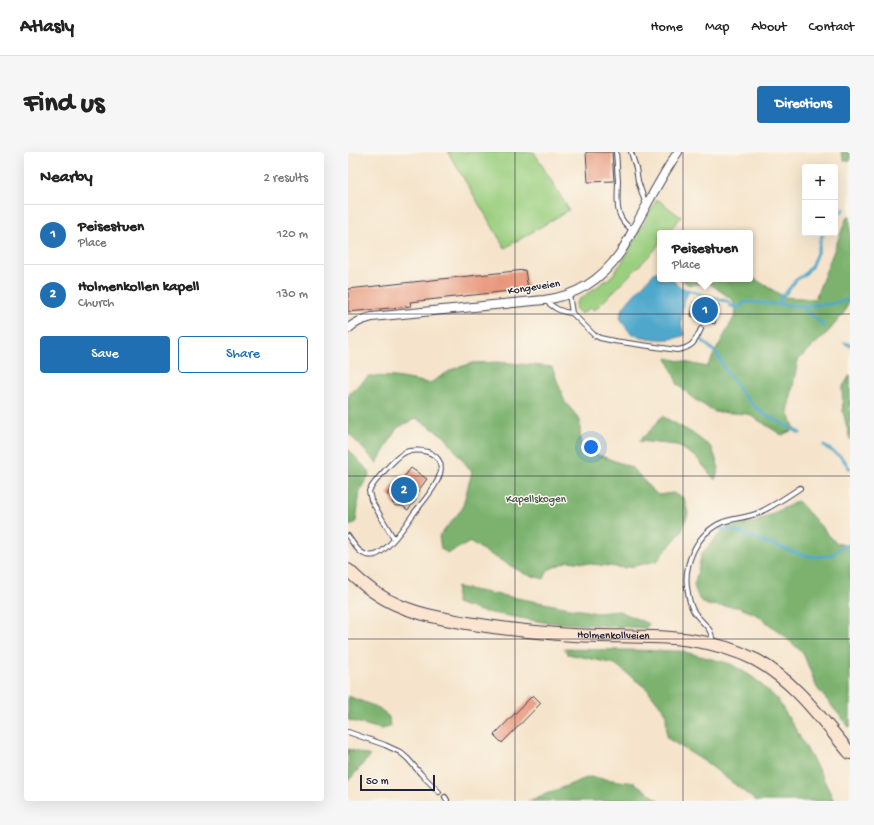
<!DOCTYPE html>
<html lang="en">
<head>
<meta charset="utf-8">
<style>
	:root { --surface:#fff; --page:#f6f6f6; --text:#222; --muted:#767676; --line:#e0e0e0; --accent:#1f6fb2 }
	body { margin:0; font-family:"Gochi Hand",sans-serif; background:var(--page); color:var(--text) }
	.controls { position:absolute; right:12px; top:12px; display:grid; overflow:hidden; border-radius:4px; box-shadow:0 4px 16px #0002 }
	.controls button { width:36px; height:36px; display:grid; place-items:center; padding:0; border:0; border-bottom:1px solid var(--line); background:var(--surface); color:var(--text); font:20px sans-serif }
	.scale { position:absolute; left:12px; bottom:10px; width:75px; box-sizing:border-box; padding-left:4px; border:2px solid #22223b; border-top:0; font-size:11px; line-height:14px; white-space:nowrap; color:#22223b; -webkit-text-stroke:3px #fbf7ec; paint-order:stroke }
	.you { position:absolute; left:243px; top:295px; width:14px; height:14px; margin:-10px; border:3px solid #fff; border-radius:50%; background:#1a73e8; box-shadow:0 0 0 6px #1a73e833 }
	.badge { display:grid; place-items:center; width:26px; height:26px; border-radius:50%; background:var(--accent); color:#fff; font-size:13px; font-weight:700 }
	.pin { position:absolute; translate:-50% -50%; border:2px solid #fff; box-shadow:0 1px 4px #0006 }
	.popup { position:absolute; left:309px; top:78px; width:96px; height:52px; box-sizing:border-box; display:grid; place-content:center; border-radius:4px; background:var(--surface); filter:drop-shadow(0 1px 3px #0005); font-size:13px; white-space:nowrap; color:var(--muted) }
	.popup b { font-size:15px; color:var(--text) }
	.popup::after { content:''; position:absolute; left:50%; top:100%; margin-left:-8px; border:8px solid transparent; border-top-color:var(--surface) }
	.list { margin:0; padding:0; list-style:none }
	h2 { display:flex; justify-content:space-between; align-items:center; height:52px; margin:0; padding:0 16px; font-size:17px }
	h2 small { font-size:13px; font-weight:400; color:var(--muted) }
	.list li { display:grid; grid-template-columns:26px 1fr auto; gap:12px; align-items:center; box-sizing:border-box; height:60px; padding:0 16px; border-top:1px solid var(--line) }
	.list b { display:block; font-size:15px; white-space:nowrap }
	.list p { margin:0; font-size:13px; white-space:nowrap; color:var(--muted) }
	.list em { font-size:13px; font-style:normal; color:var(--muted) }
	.actions { display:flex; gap:8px; padding:12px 16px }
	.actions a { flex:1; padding:9px 0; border:1px solid var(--accent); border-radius:4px; text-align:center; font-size:14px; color:var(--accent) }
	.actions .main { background:var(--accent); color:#fff }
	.map { position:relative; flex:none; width:502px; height:649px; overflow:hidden; border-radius:4px }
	header { display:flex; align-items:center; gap:24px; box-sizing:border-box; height:56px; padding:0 20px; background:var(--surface); border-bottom:1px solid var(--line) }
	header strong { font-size:19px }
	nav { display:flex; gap:22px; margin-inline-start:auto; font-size:14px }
	.intro { display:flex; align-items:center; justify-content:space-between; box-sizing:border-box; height:96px; padding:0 24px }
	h1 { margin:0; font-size:28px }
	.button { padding:10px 18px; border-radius:4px; background:var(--accent); color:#fff; font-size:14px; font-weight:700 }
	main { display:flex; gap:24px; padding:0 24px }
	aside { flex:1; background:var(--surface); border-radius:4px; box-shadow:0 4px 16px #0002 }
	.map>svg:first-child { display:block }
	.green { fill:#9bcf80; stroke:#5e785e }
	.forest { fill:#7cb26e; stroke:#4f6a54 }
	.water { fill:#4fa8cc; stroke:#386584 }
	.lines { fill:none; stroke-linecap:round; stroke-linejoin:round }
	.stream { stroke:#4fa8cc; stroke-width:3 }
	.building { fill:#e8977b }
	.lane-casing { stroke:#423f51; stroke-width:6 }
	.street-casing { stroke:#423f51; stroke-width:10 }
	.secondary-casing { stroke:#423f51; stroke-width:14 }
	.lane { stroke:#fff; stroke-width:4 }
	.street { stroke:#fff; stroke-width:8 }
	.secondary { stroke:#fce5d0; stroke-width:12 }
	.grid { fill:none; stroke:#22223b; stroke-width:1; stroke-opacity:0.55 }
	.labels { text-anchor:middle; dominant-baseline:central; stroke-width:3; stroke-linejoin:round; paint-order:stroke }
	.street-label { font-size:11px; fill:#22223b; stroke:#fbf7ec }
	.park-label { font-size:11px; fill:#465650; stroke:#fbf7ec }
</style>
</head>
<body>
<header>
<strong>Atlasly</strong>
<nav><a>Home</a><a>Map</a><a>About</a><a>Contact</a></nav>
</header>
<div class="intro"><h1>Find us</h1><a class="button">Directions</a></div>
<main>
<aside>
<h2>Nearby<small>2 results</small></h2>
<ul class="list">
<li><span class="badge">1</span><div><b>Peisestuen</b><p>Place</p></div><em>120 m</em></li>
<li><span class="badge">2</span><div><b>Holmenkollen kapell</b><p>Church</p></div><em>130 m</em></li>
</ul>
<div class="actions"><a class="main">Save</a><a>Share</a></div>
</aside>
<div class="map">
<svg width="502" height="649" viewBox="0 0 502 649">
	<rect width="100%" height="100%" fill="#fbf7ec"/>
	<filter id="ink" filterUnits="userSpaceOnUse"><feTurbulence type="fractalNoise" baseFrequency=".025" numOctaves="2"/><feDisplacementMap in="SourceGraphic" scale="8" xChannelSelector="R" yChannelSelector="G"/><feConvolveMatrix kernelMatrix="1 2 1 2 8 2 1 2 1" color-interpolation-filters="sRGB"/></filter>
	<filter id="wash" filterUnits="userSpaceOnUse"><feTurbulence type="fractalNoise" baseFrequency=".012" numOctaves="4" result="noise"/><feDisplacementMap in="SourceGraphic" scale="16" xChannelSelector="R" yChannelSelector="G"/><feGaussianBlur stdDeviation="0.9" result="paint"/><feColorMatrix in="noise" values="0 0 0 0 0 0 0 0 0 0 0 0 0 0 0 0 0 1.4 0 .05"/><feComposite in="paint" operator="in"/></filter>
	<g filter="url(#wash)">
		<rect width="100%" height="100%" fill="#f5e4cb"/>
		<path class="green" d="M 100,0 L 186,0 L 221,58 L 157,96 Z
			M 309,47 L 333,65 L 319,81 L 312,81 L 312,90 L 306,99 L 247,158 L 242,156 L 233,162 L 227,156 L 229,149 L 263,125 L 275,109 Z"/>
		<path class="forest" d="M 493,0 L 502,0 L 502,9 L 496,8 Z
			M 502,64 L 502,146 L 496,161 L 481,179 L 450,208 L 440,260 L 447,277 L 434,283 L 400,262 L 367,260 L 346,247 L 330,233 L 319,206 L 359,215 L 388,162 L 385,148 L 361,131 L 341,133 L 334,127 L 402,127 L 402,124 L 436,145 L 467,147 L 499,65 Z
			M 151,210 L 204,215 L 217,250 L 232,268 L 232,287 L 234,297 L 283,315 L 294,326 L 301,335 L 310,343 L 325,341 L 336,346 L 340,361 L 334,379 L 309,409 L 276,416 L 220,409 L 200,418 L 196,427 L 177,422 L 138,400 L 123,390 L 100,401 L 93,397 L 91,384 L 114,357 L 124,320 L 96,284 L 68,266 L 49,276 L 29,311 L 0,281 L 0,245 L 3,240 L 21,224 L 47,225 L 82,231 L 105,217 L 125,211 Z
			M 502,223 L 502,288 L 495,259 L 494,236 Z
			M 314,264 L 344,281 L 364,296 L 371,316 L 367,328 L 348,305 L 329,293 L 291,289 L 304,277 Z
			M 0,297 L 22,321 L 12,338 L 8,370 L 2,374 L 0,357 Z
			M 450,349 L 488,391 L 502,394 L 502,576 L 469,536 L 455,501 L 434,482 L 409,463 L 390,455 L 359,453 L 351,447 L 346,434 L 354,401 L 377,376 L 408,370 Z
			M 109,435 L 249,461 L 271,459 L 301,472 L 298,476 L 195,470 L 132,459 L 108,451 Z
			M 216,497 L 333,499 L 383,512 L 406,526 L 429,547 L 451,583 L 475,626 L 486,649 L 408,649 L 359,611 L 319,586 L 318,561 L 299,537 L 267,512 L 220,502 Z
			M 0,544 L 31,556 L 41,565 L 42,575 L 33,577 L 0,568 Z
			M 0,597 L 22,604 L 0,629 Z
			M 241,625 L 287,631 L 312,649 L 180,649 Z"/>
		<path class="water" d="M 307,120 L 312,120 L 312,127 L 324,127 L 329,133 L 339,138 L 340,141 C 334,152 330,172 337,183 C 324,189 306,188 291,184 C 291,184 285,183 285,182 C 279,179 275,171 272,165 L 275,156 L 283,146 Z"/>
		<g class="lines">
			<path class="stream" d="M 487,66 L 496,57
				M 339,138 L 381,150 L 383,154 L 390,156 L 397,150 L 454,154 L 484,152 L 498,148 L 502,149
				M 433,152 L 432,145 L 438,141 L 448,128 L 456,123 L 463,115 L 471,96 L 472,90 L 475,81
				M 454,154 L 476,174
				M 354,188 L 370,203 L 377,218 L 382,223 L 396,244 L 413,260 L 452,281
				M 497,191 L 502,193
				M 476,294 C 489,302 494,304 502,317
				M 373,377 L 387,379 L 451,402 L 467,405 L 479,404 L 486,402 L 495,394 L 502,393"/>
		</g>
		<g id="blocks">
			<path class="building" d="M 238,0 L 264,0 L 266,29 L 240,30 Z
				M 177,118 L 180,137 L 62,150 L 63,154 L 0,160 L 0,137 Z
				M 346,150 L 357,153 L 358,150 L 371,153 L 367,172 L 354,169 L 354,166 L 343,164 Z
				M 63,316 L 79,327 L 65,346 L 68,348 L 60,358 L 54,354 L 49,354 L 46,353 L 45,352 L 44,346 L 39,342 L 46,332 L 49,334 Z
				M 185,543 L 193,551 L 154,591 L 146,583 Z"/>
		</g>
	</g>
	<g filter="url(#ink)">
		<use href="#blocks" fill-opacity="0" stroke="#423f51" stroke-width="1"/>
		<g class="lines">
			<defs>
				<path id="lane" d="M 268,0 C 269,9 269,19 270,28 C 270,48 265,66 285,78
					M 283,0 L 288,16 L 290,29 L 298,53
					M 221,142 L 224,161 L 246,183 L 252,186 L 266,189 L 329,198 C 344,196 347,190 353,177
					M 197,148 C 206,156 212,160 224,161
					M 0,384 C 7,394 13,406 27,403 C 39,400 59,371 66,361 C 76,348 105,319 87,304 C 80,298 69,298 61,299 C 51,300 26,330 21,339 L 23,348 L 46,387
					M 364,491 C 366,475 352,471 345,458 C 342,453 341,447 340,441 C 334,414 348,381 375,370 C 386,366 399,366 410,361 C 424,355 440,344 452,336
					M 0,580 L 37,593 L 52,600 L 60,607 L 73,622 L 91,640
					M 97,645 L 99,648"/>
				<path id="street" d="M 0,177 C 7,170 14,168 24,165 L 196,148 C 228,144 254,127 272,101 C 279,91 284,79 290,69 C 303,45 315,22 330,0"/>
				<g id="secondary">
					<path id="s1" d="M 0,418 C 15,433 32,446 52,454 C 73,463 97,467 119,471 C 163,478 207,483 252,484 C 307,485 357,482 408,508 C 448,530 474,568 502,601"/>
				</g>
			</defs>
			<use href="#lane" class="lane-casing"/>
			<use href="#street" class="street-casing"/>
			<use href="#secondary" class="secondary-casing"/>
			<use href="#lane" class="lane"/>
			<use href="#street" class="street"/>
			<use href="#secondary" class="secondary"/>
		</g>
	</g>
	<path class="grid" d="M 167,0 L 167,649M 335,0 L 335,649M 0,162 L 502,162M 0,324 L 502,324M 0,487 L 502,487"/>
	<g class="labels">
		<g class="street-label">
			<text transform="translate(186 136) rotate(-9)">Kongeveien</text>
			<text stroke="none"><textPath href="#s1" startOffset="280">Holmenkollveien</textPath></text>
		</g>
		<g class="park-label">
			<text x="188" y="348">Kapellskogen</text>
		</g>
	</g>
</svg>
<div class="controls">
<button>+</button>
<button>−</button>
</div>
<div class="scale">50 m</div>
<div class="you"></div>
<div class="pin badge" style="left:357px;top:158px">1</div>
<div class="popup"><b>Peisestuen</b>Place</div>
<div class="pin badge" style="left:56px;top:338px">2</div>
</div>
</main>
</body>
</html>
